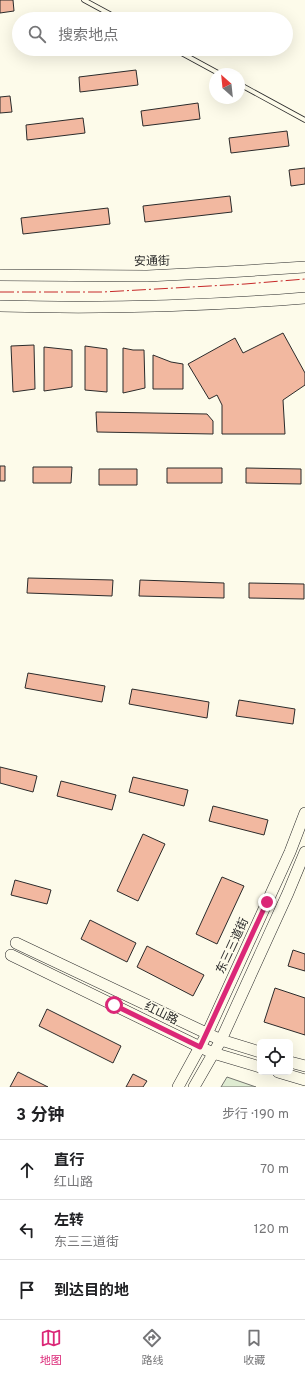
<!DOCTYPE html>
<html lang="zh">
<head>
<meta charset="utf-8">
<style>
	:root { --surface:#fff; --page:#f2f2f2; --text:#202124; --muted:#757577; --line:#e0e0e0; --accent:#db2777 }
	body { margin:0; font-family:Overpass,"Noto Sans SC",sans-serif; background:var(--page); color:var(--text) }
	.controls { position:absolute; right:12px; bottom:12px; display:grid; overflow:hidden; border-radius:6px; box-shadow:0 4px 16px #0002 }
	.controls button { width:36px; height:36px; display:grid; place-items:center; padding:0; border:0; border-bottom:1px solid var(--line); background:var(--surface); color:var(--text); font:20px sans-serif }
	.compass { position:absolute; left:209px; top:68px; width:36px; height:36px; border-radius:50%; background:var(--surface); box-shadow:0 4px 16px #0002; rotate:333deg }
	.stop { position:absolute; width:12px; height:12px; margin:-9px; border:3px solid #db2777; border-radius:50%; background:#fff }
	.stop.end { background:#db2777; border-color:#fff; box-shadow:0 1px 4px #0008 }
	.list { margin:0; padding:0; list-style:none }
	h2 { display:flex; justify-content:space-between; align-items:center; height:52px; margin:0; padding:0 16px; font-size:17px }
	h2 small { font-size:13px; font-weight:400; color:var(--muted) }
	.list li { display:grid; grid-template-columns:26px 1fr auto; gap:12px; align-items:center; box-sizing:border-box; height:60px; padding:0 16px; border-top:1px solid var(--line) }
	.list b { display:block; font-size:15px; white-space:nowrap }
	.list p { margin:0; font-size:13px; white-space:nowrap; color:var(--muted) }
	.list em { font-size:13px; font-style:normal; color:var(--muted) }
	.icon { flex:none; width:22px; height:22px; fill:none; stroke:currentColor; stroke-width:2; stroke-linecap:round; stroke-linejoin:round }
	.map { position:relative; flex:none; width:305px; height:1087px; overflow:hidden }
	.search { position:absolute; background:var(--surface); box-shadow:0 4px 16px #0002; left:12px; right:12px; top:12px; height:44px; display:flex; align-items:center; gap:10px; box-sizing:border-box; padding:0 14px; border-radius:22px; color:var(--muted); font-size:15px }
	.sheet { height:232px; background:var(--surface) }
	nav { display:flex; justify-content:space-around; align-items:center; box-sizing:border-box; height:56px; border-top:1px solid var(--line); background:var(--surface); font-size:11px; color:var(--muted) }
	nav a { display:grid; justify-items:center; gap:2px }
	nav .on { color:var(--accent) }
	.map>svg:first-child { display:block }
	.green { fill:#deebd1; stroke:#74746e }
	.building { fill:#f2b8a0; stroke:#2b2b2b }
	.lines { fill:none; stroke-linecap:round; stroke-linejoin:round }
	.service-casing { stroke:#2b2b2b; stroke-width:5.5 }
	.secondary-casing { stroke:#2b2b2b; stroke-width:12 }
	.service { stroke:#fdfbea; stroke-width:4 }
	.secondary { stroke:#fdfbea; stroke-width:11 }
	.power { stroke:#c62828; stroke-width:1; stroke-dasharray:14 3 2 3; stroke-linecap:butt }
	.route { stroke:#db2777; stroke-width:5 }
	.labels { text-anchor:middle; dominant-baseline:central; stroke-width:3; stroke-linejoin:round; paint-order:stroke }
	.street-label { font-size:12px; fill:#2b2b2b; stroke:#fdfbea }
</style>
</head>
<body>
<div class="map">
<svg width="305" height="1087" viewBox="0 0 305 1087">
	<rect width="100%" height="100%" fill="#fdfbea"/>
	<path class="green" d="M 227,1077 L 256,1087 L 221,1087 Z"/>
	<path class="building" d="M 0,0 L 13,0 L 14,11 L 0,13 Z
		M 136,70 L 138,85 L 80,92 L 79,77 Z
		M 10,96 L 12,112 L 0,113 L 0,97 Z
		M 198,103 L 200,119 L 143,126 L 141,111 Z
		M 83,118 L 85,133 L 27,140 L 26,125 Z
		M 287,131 L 289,146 L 231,153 L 229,138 Z
		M 305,168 L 305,184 L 291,186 L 289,170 Z
		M 230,196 L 232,212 L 145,222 L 143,206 Z
		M 108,208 L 110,224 L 23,234 L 21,218 Z
		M 283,333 L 305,373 L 305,385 L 283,400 L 285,434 L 222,434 L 222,405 L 217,395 L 209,399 L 188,364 L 235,338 L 243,353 Z
		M 34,345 L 35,389 L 13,392 L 11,346 Z
		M 85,346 L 107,349 L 107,392 L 85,390 Z
		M 44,347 L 72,350 L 72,387 L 44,391 Z
		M 123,348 L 133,350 L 144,350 L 145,388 L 123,393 Z
		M 153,355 L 171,362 L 183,364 L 183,389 L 153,389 Z
		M 96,412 L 207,414 L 213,421 L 213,434 L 97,432 Z
		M 0,466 L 5,466 L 5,481 L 0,481 Z
		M 33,467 L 72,467 L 71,483 L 33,483 Z
		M 167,468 L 222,468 L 222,483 L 167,483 Z
		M 246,468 L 301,469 L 301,484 L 246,483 Z
		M 99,469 L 137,469 L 137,485 L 99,485 Z
		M 28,578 L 113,580 L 112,596 L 27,593 Z
		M 140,580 L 224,583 L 224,598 L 139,596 Z
		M 249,583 L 304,584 L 304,599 L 249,598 Z
		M 28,673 L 105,686 L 102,702 L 25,688 Z
		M 132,689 L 209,702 L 207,718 L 129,704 Z
		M 239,700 L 295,709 L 293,724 L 236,716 Z
		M 0,767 L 37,776 L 33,792 L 0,783 Z
		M 133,777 L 188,790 L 184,806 L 129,792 Z
		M 61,781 L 116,795 L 112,810 L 57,796 Z
		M 213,806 L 268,820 L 264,835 L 209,821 Z
		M 143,834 L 165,844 L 138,901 L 117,891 Z
		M 222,877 L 244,886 L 217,944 L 196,934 Z
		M 15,880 L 51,890 L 47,904 L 11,895 Z
		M 90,920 L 136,943 L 127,962 L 81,939 Z
		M 147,946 L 204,975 L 193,996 L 137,967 Z
		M 293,950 L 305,954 L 305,971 L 288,966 Z
		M 275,988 L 305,998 L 305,1035 L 264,1022 Z
		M 47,1009 L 121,1046 L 113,1063 L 39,1026 Z
		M 18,1072 L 48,1087 L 10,1087 Z
		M 133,1074 L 147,1081 L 143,1087 L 126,1087 Z"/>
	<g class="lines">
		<defs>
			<path id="service" d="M 84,0 L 119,19
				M 174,49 L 220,74
				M 239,84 L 305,120"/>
			<path id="secondary" d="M 0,275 L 147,276 L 227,272 L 305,267
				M 0,306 C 102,309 204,306 305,298
				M 16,943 L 221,1040 L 260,1052
				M 11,955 L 200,1047 L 213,1053 L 260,1067
				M 290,1062 L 305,1066
				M 278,1072 L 305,1080
				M 178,1087 L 207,1034 L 290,852 L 305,813
				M 194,1087 L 221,1040 L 288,893 L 305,852"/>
		</defs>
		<use href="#service" class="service-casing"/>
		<use href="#secondary" class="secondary-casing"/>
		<use href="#service" class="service"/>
		<use href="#secondary" class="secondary"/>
		<path class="power" d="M 0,292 L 103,292 L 245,284 L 305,279"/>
	</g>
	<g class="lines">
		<path class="route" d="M 114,1005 L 200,1047 L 267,902"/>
	</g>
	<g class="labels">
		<g class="street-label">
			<text transform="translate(152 262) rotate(-1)">安通街</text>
			<text transform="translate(233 946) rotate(-65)">东三三道街</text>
			<text transform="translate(161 1014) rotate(26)">红山路</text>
		</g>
	</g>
</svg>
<div class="controls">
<button><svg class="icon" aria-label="locate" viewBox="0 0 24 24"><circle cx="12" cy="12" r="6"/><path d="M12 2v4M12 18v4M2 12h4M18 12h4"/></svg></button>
</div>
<svg class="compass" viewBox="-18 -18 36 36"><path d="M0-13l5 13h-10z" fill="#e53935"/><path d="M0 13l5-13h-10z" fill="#757577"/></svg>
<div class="stop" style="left:114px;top:1005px"></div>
<div class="stop end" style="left:267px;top:902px"></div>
<div class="search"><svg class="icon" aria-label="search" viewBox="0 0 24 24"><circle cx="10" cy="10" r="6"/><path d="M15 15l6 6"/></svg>搜索地点</div>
</div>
<section class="sheet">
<h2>3 分钟<small>步行 · 190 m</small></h2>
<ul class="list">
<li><svg class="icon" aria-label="ahead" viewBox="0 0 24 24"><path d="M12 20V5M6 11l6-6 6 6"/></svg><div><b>直行</b><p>红山路</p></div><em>70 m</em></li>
<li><svg class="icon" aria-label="left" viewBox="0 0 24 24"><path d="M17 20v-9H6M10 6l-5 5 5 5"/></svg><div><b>左转</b><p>东三三道街</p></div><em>120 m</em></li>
<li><svg class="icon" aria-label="arrive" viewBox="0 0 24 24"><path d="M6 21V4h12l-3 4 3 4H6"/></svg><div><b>到达目的地</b></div></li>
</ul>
</section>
<nav>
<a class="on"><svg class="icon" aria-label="map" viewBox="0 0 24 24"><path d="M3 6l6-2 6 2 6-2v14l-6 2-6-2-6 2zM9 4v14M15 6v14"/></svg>地图</a>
<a><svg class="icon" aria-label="directions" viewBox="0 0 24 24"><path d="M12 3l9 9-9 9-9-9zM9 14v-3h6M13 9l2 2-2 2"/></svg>路线</a>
<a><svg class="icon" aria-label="saved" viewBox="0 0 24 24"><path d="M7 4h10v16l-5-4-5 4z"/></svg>收藏</a>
</nav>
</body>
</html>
